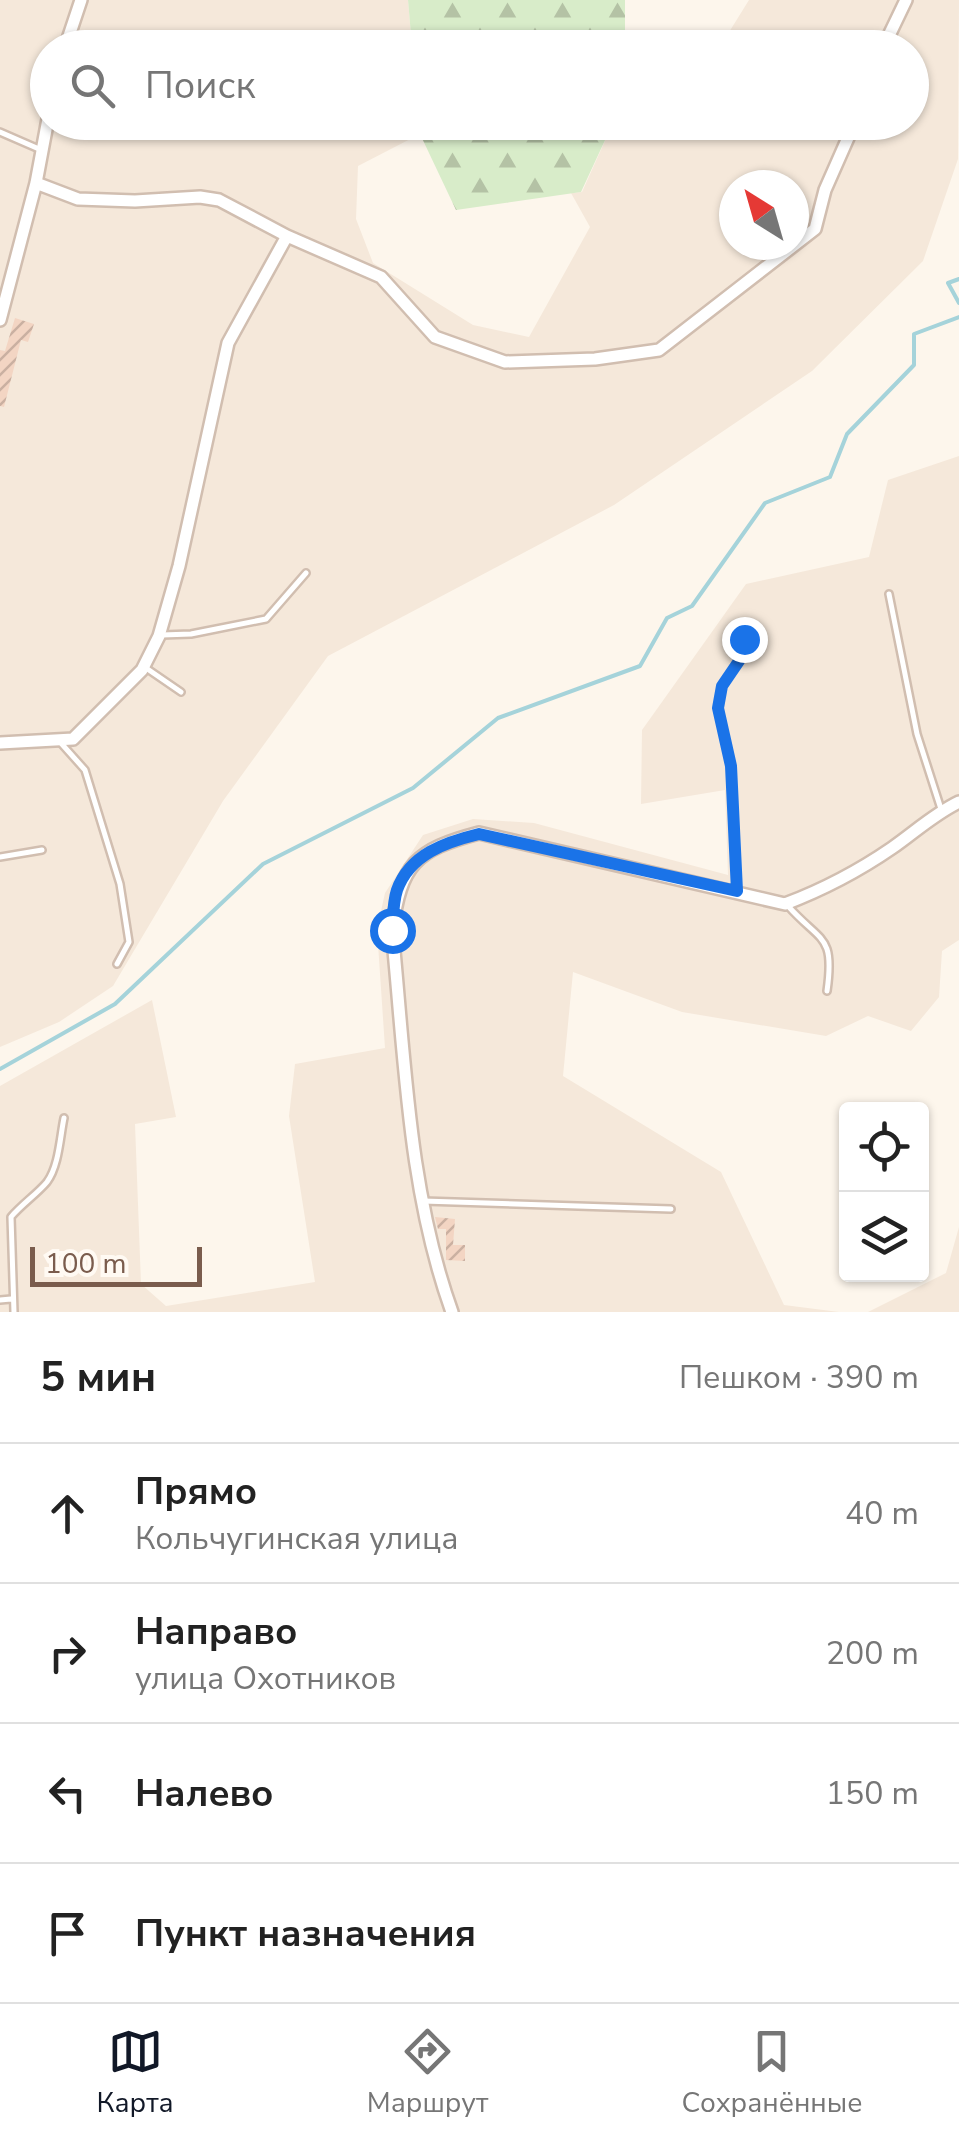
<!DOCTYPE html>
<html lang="ru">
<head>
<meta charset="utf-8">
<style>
	:root { --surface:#fff; --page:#f2f2f2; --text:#222; --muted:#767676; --line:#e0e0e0; --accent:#111827 }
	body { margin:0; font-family:"Nunito Sans",sans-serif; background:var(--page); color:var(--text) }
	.controls { position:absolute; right:30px; bottom:30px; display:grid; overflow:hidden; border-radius:10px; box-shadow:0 2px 8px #0004 }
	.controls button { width:90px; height:90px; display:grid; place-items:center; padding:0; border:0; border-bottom:2px solid var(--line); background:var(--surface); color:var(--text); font:50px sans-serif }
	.compass { position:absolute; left:719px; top:170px; width:90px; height:90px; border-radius:50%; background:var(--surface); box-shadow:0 2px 8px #0004; rotate:323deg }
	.scale { position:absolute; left:30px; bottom:25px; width:172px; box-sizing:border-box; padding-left:10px; border:5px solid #7a5c4d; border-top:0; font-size:28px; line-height:35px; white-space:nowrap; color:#7a5c4d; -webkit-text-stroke:8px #fffaf3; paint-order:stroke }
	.stop { position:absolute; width:30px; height:30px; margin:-22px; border:8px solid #1a73e8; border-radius:50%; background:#fff }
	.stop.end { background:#1a73e8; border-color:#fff; box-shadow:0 2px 10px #0008 }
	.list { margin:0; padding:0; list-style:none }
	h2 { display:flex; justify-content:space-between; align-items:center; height:130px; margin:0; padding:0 40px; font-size:42px }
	h2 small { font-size:32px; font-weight:400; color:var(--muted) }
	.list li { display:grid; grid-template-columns:65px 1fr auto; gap:30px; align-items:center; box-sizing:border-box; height:140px; padding:0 40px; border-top:2px solid var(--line) }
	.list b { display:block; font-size:38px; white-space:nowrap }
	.list p { margin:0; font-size:32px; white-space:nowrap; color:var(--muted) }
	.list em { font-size:32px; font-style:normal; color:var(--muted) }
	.icon { flex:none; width:55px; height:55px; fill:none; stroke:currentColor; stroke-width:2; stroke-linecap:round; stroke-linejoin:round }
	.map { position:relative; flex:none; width:959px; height:1312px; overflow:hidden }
	.search { position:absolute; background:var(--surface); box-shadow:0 2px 8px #0004; left:30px; right:30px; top:30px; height:110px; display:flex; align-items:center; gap:25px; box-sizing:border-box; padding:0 35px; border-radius:55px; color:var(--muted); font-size:38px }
	.sheet { height:690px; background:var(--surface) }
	nav { display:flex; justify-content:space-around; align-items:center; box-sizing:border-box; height:140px; border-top:2px solid var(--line); background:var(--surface); font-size:28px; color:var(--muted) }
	nav a { display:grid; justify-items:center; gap:5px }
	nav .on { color:var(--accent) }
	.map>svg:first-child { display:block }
	.residential { fill:#f5e8da; fill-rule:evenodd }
	.forest { fill:url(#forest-firs) }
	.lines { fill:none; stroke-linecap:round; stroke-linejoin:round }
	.stream { stroke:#a5d3da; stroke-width:4 }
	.building { fill:url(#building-hatch) }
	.service-casing { stroke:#d1beb0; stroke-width:10 }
	.minor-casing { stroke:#d1beb0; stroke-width:16 }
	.service { stroke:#fff; stroke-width:5 }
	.minor { stroke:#fff; stroke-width:11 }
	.route { stroke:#1a73e8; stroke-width:12 }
</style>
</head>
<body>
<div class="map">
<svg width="959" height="1312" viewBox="0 0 959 1312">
	<defs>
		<pattern id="forest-firs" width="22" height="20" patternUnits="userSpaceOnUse" patternTransform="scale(2.5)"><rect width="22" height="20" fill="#d8ecc9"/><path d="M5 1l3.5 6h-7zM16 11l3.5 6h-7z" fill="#b4c2a5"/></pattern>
		<pattern id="building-hatch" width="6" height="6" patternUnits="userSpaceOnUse" patternTransform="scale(2.5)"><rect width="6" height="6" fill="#f3d5c3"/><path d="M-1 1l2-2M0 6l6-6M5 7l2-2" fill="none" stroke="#cab0a1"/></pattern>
	</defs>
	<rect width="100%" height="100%" fill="#fdf6ec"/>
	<path class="residential" d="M 0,0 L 408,0 L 412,47 L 48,48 L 48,122 L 419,123 L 420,134 L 358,166 L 356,219 L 373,263 L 473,325 L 529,337 L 590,227 L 571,193 L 582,192 L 613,123 L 912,122 L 912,48 L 714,47 L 726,37 L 749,0 L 959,0 L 958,159 L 923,261 L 812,371 L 614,505 L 328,656 L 223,801 L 113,986 L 59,1022 L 0,1047 ZM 734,185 L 794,185 L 794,245 L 734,245 Z
		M 959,456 L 959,940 L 942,951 L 939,997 L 911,1031 L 868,1016 L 826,1036 L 682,1012 L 573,972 L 563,1076 L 721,1172 L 784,1305 L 839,1312 L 0,1312 L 0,1086 L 152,1000 L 176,1117 L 135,1124 L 141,1284 L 166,1306 L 315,1282 L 289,1116 L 295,1064 L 385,1048 L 377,929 L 385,893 L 423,835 L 473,819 L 534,823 L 728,875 L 725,790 L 641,804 L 642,730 L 746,584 L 869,557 L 888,480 Z
		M 959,1227 L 959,1312 L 868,1312 L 946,1273 Z"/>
	<path class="forest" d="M 408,0 L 625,0 L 625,47 L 412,47 Z
		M 419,123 L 419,122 L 613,123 L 581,192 L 456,210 L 420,134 Z"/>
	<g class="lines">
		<path class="stream" d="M 959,279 L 948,283 L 959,303
			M 0,1069 L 115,1004 L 263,864 L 413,788 L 498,718 L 640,666 L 667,618 L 692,606 L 765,503 L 830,477 L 847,434 L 914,365 L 914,334 L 959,317"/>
	</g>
	<path class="building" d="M 15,318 L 34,324 L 28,342 L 21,340 L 4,407 L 0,406 L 0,350 L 5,351 Z
		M 435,1217 L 455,1219 L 453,1245 L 465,1245 L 465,1261 L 446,1260 L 446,1229 L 438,1229 Z"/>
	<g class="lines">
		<defs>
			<path id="service" d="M 0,132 L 39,149
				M 889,594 L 917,734 L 941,809
				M 162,635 L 191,634 L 266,619 L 306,573
				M 146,668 L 181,692
				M 60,742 L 85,770 L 120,884 L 129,942 L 117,964
				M 0,857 L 42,850
				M 737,891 L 731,766 L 718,708 L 722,686 L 739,661 L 745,639
				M 788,906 C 821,943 835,934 827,991
				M 423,1201 L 671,1209
				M 0,1300 L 11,1299
				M 14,1312 L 11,1217 C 22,1204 37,1194 47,1182 C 59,1166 60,1137 64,1118"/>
			<path id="minor" d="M 65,48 L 81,0
				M 883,48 L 906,0
				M 287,236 L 381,277 L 435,337 L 505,362 L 595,359 L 659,350 L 815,229 L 825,190 L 855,122
				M 0,320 L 36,183 L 48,119
				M 0,743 L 73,739 L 142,670 L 159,636 L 179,566 L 228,343 L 287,236 L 219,200 L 200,197 L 135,201 L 78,199 L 36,183
				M 452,1312 C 408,1190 405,1058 392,930 C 401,864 415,850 479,833 L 785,904 C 822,890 860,870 892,848 C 915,832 934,814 959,802"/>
		</defs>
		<use href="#service" class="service-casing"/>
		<use href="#minor" class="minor-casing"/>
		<use href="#service" class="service"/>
		<use href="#minor" class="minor"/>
	</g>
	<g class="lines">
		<path class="route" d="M 392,930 C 393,917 393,902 397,890 C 410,854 446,842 479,834 L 737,891 L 731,766 L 718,708 L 722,686 L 739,661 L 744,639"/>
	</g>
</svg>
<div class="controls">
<button><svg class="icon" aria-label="locate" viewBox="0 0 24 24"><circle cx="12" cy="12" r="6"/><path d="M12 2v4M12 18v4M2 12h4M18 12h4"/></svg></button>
<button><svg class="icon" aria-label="layers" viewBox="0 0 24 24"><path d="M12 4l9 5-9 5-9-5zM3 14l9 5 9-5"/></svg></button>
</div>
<svg class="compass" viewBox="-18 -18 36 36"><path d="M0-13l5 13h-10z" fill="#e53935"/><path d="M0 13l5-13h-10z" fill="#767676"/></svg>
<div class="scale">100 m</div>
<div class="stop" style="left:392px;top:930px"></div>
<div class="stop end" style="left:744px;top:639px"></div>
<div class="search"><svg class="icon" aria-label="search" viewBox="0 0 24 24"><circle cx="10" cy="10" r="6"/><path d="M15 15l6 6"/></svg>Поиск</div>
</div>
<section class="sheet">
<h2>5 мин<small>Пешком · 390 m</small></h2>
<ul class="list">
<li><svg class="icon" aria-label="ahead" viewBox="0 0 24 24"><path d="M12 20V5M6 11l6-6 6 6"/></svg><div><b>Прямо</b><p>Кольчугинская улица</p></div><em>40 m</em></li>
<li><svg class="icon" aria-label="right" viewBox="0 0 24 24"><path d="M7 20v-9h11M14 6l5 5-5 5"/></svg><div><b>Направо</b><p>улица Охотников</p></div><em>200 m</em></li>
<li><svg class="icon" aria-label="left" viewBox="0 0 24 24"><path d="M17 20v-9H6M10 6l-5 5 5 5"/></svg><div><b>Налево</b></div><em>150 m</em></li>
<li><svg class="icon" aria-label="arrive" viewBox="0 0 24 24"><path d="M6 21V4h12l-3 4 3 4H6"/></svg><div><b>Пункт назначения</b></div></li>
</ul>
</section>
<nav>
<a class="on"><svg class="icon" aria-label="map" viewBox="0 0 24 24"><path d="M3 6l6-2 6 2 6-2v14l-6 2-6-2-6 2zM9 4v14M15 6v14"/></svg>Карта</a>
<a><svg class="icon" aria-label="directions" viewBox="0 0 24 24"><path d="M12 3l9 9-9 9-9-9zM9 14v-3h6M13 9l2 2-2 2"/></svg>Маршрут</a>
<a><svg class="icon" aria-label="saved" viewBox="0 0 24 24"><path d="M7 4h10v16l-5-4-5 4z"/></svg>Сохранённые</a>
</nav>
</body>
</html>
